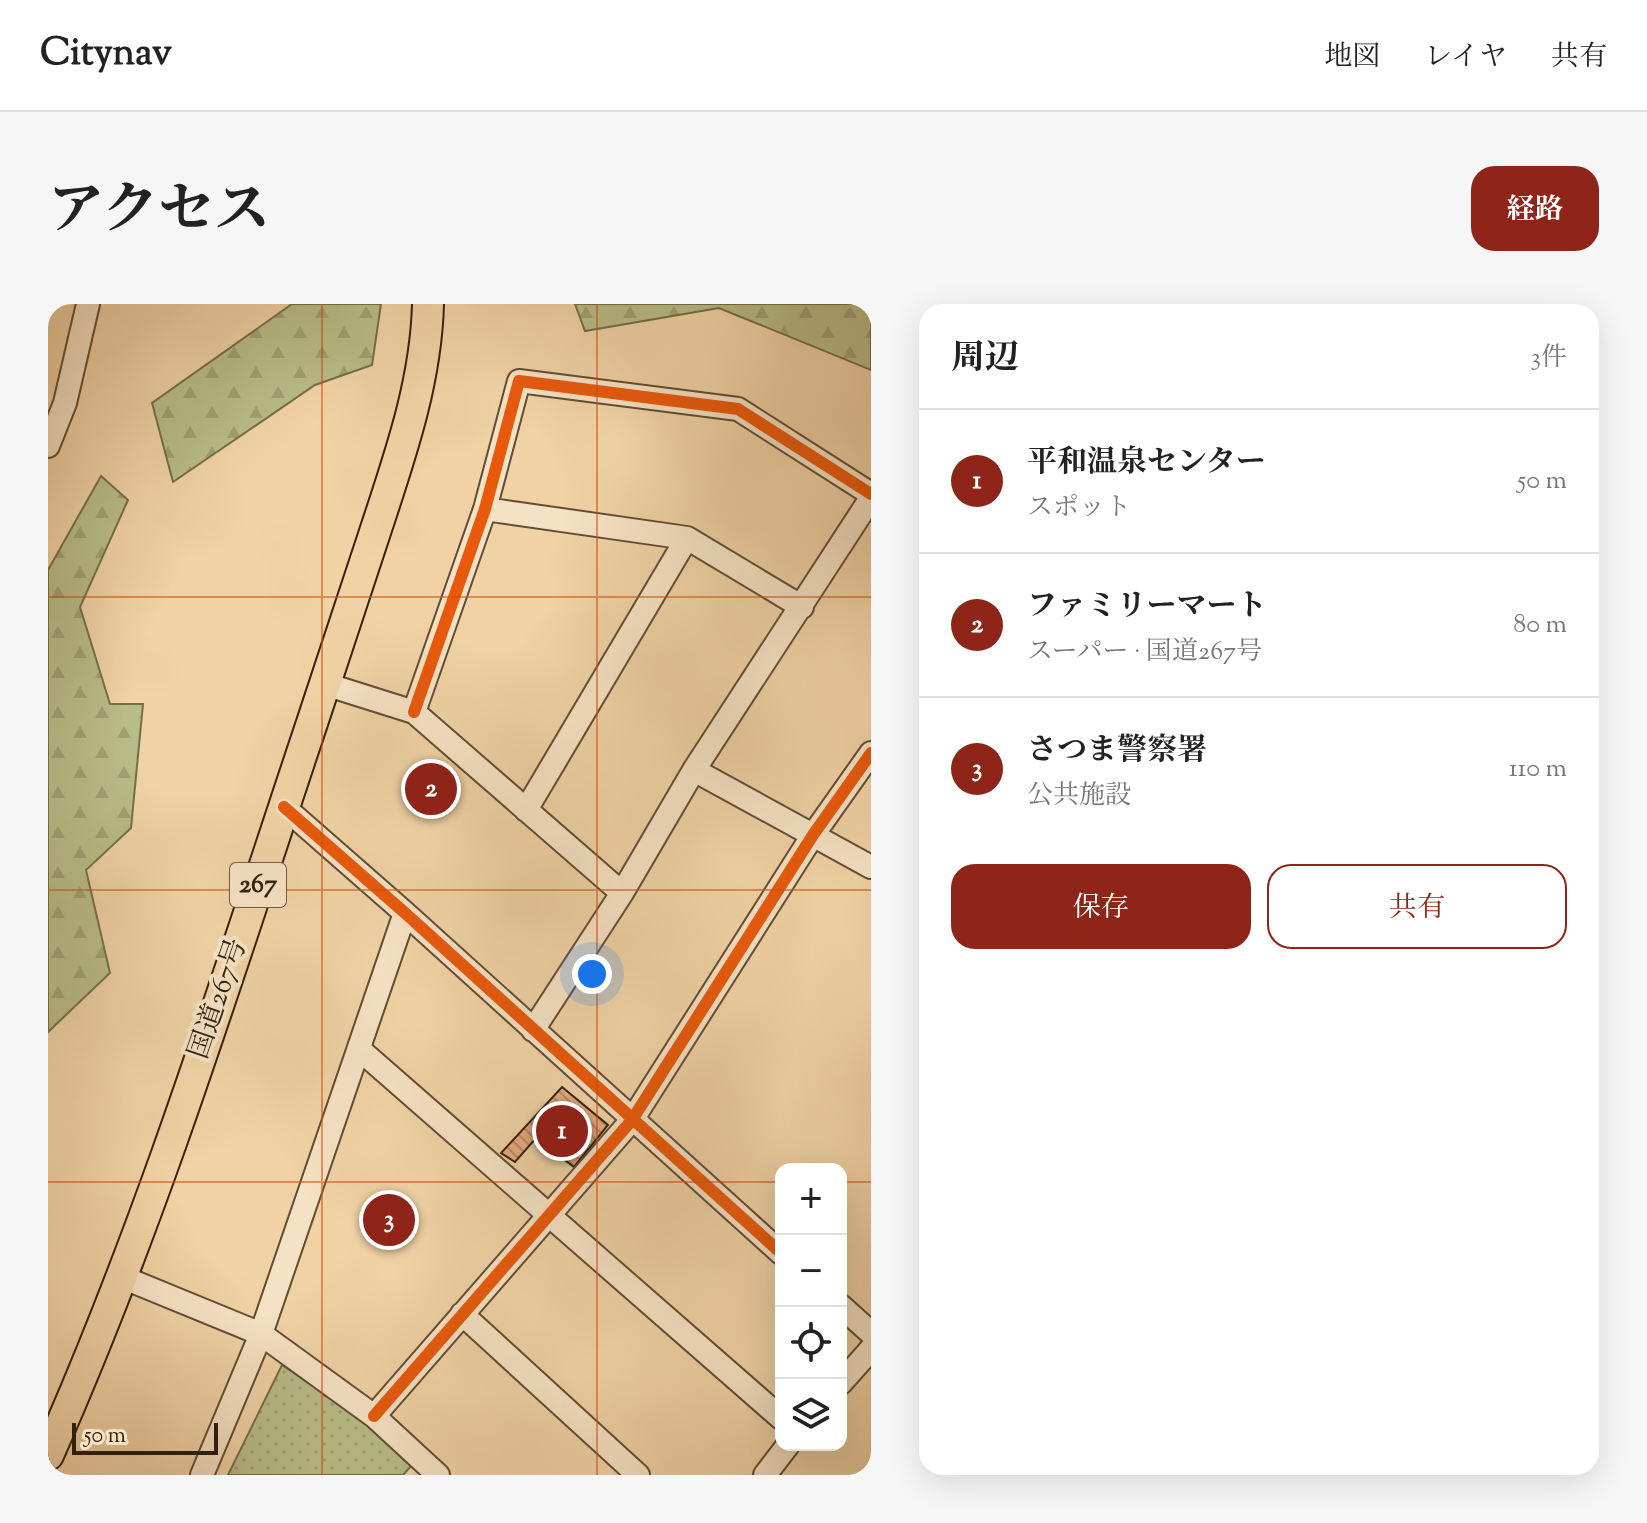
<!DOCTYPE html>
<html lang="ja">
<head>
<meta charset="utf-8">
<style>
	:root { --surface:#fff; --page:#f6f6f6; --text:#222; --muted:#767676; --line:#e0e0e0; --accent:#8f2418 }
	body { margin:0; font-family:"Sorts Mill Goudy","Noto Serif JP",serif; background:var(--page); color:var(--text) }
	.controls { position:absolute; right:24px; bottom:24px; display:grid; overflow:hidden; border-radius:16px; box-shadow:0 8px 32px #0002 }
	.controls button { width:72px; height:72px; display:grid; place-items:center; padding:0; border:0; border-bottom:2px solid var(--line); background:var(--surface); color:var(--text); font:40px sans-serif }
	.scale { position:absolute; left:24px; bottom:20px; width:146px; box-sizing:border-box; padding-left:8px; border:4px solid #34200e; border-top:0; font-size:22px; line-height:28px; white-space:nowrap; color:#34200e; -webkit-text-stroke:6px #f5e2c4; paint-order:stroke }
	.you { position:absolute; left:544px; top:670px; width:28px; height:28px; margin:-20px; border:6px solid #fff; border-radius:50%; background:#1a73e8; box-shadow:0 0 0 12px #1a73e833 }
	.badge { display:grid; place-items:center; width:52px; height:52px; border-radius:50%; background:var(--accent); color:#fff; font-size:26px; font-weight:700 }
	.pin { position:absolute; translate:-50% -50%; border:4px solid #fff; box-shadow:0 2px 8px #0006 }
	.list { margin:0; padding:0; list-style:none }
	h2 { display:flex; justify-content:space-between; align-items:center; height:104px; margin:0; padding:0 32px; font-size:34px }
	h2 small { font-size:26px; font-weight:400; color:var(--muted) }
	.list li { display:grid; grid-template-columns:52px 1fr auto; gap:24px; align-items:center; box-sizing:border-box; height:144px; padding:0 32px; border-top:2px solid var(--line) }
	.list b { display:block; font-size:30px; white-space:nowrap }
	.list p { margin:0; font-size:26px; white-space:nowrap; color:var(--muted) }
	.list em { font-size:26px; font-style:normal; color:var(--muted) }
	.actions { display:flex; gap:16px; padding:24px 32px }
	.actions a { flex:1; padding:18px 0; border:2px solid var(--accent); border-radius:24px; text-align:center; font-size:28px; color:var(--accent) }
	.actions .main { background:var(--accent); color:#fff }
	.icon { flex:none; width:44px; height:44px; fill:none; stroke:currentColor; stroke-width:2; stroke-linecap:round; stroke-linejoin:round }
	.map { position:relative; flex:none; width:823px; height:1171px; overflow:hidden; border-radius:24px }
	header { display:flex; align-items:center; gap:48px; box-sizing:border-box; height:112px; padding:0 40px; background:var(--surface); border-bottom:2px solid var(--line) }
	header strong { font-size:38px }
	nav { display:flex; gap:44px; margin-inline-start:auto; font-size:28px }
	.intro { display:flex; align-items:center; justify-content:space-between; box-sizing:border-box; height:192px; padding:0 48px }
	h1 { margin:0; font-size:56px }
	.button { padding:20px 36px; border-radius:24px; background:var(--accent); color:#fff; font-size:28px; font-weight:700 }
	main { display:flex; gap:48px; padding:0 48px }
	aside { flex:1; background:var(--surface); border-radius:24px; box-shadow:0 8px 32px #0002 }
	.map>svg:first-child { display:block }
	.forest { fill:url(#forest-firs); stroke:#766e4a; stroke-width:2 }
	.park { fill:url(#park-dots); stroke:#766e4a; stroke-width:2 }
	.building { fill:url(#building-back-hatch); stroke:#34200e; stroke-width:2 }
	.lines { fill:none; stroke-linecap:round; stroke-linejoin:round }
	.minor-casing { stroke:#634c34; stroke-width:26 }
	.highway-casing { stroke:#34200e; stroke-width:34 }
	.minor { stroke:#f5e2c4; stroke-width:22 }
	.highway { stroke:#f0d2a5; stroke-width:30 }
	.cycleway-casing { stroke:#f5e2c4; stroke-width:17 }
	.cycleway { stroke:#e8590c; stroke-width:12 }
	.grid { fill:none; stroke:#cd500c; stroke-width:2; stroke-opacity:0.55 }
	.labels { text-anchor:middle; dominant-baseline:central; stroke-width:8; stroke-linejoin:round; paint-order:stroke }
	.shield { fill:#f5e2c4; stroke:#6e5a45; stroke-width:2 }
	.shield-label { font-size:26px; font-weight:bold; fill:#34200e }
	.street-label { font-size:28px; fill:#34200e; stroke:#f5e2c4 }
</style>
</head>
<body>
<header>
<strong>Citynav</strong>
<nav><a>地図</a><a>レイヤ</a><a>共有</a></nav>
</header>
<div class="intro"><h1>アクセス</h1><a class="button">経路</a></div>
<main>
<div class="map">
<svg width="823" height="1171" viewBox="0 0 823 1171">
	<defs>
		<pattern id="forest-firs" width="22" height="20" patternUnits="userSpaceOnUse" patternTransform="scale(2)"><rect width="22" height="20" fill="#b8bc87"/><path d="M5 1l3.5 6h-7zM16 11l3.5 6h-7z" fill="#9fa173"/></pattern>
		<pattern id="park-dots" width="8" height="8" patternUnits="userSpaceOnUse" patternTransform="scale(2)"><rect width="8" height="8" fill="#b8bc87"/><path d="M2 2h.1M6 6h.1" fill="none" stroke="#9fa173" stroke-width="1.8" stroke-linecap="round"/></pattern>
		<pattern id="building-back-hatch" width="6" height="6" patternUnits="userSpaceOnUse" patternTransform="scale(2)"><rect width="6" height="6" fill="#e6ad81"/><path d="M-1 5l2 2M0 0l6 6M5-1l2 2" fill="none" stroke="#bb8c68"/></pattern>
	</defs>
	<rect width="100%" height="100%" fill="#f0d2a5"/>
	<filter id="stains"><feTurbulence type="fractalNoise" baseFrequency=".0025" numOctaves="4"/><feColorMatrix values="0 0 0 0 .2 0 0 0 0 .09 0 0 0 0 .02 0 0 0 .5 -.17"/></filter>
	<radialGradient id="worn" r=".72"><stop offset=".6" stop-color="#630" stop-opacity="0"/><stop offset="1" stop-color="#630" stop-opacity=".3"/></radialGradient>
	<path class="forest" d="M 244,0 L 333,0 L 324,61 L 267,81 L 125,178 L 104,99 Z
		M 527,0 L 823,0 L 823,66 L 671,4 L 537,27 Z
		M 53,172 L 80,196 L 32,303 L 62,400 L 95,400 L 83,524 L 38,566 L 62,669 L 0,728 L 0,266 Z"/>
	<path class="park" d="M 234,1061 L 324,1122 L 364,1161 L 355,1171 L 180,1171 Z"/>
	<path class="building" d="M 514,783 L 560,821 L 526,863 L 488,834 L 467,858 L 453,849 Z"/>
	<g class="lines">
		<defs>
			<path id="minor" d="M 0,142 L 17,99 L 40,0
				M 437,205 L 639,234 L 754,303
				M 277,380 L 366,408 L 574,589
				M 366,408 L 437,205 L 471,77 L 690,105 L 823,190
				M 646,466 L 823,563
				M 236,503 L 357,609 L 733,949
				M 478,506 L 639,234
				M 485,726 L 574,589 L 646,466 L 823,194
				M 311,745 L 733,1114
				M 74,973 L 213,1030 L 326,1112 L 390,1171
				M 793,1002 L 823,1029
				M 414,1010 L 590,1171
				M 793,1079 L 823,1045
				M 326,1112 L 584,816 L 765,531 L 823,449
				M 154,1171 L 213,1030 L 357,609
				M 717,1171 L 740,1141"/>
			<path id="highway" d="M 0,1151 C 105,915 181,667 263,422 C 285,357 306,291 328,225 C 352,152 378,78 380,0"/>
		</defs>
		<use href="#minor" class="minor-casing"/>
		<use href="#highway" class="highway-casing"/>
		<use href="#minor" class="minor"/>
		<use href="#highway" class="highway"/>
		<defs>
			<path id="cycleway" d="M 366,408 L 437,205 L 471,77 L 690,105 L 823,190
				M 236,503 L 357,609 L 733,949
				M 326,1112 L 584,816 L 765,531 L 823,449"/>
		</defs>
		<use href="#cycleway" class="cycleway-casing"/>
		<use href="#cycleway" class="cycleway"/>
	</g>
	<path class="grid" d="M 274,0 L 274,1171M 549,0 L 549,1171M 0,293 L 823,293M 0,586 L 823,586M 0,878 L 733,878M 793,878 L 823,878"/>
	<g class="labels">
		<rect class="shield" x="182" y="559" width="56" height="44" rx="6"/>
		<g class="shield-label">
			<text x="210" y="581">267</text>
		</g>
		<g class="street-label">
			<text transform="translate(171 695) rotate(-71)">国道267号</text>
		</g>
	</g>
	<rect width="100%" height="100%" filter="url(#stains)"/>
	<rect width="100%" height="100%" fill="url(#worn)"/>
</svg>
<div class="controls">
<button>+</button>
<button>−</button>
<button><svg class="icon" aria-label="locate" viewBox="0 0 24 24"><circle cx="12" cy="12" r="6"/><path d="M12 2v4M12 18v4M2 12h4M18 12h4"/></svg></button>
<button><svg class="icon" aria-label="layers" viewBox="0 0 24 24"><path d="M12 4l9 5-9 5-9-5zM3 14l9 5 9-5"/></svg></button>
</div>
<div class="scale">50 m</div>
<div class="you"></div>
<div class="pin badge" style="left:514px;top:827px">1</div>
<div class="pin badge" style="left:383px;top:485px">2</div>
<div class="pin badge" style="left:341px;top:916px">3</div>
</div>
<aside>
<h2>周辺<small>3件</small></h2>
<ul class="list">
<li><span class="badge">1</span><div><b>平和温泉センター</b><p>スポット</p></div><em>50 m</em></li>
<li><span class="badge">2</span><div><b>ファミリーマート</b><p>スーパー · 国道267号</p></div><em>80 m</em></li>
<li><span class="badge">3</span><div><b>さつま警察署</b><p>公共施設</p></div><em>110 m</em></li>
</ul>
<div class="actions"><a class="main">保存</a><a>共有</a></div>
</aside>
</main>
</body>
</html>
